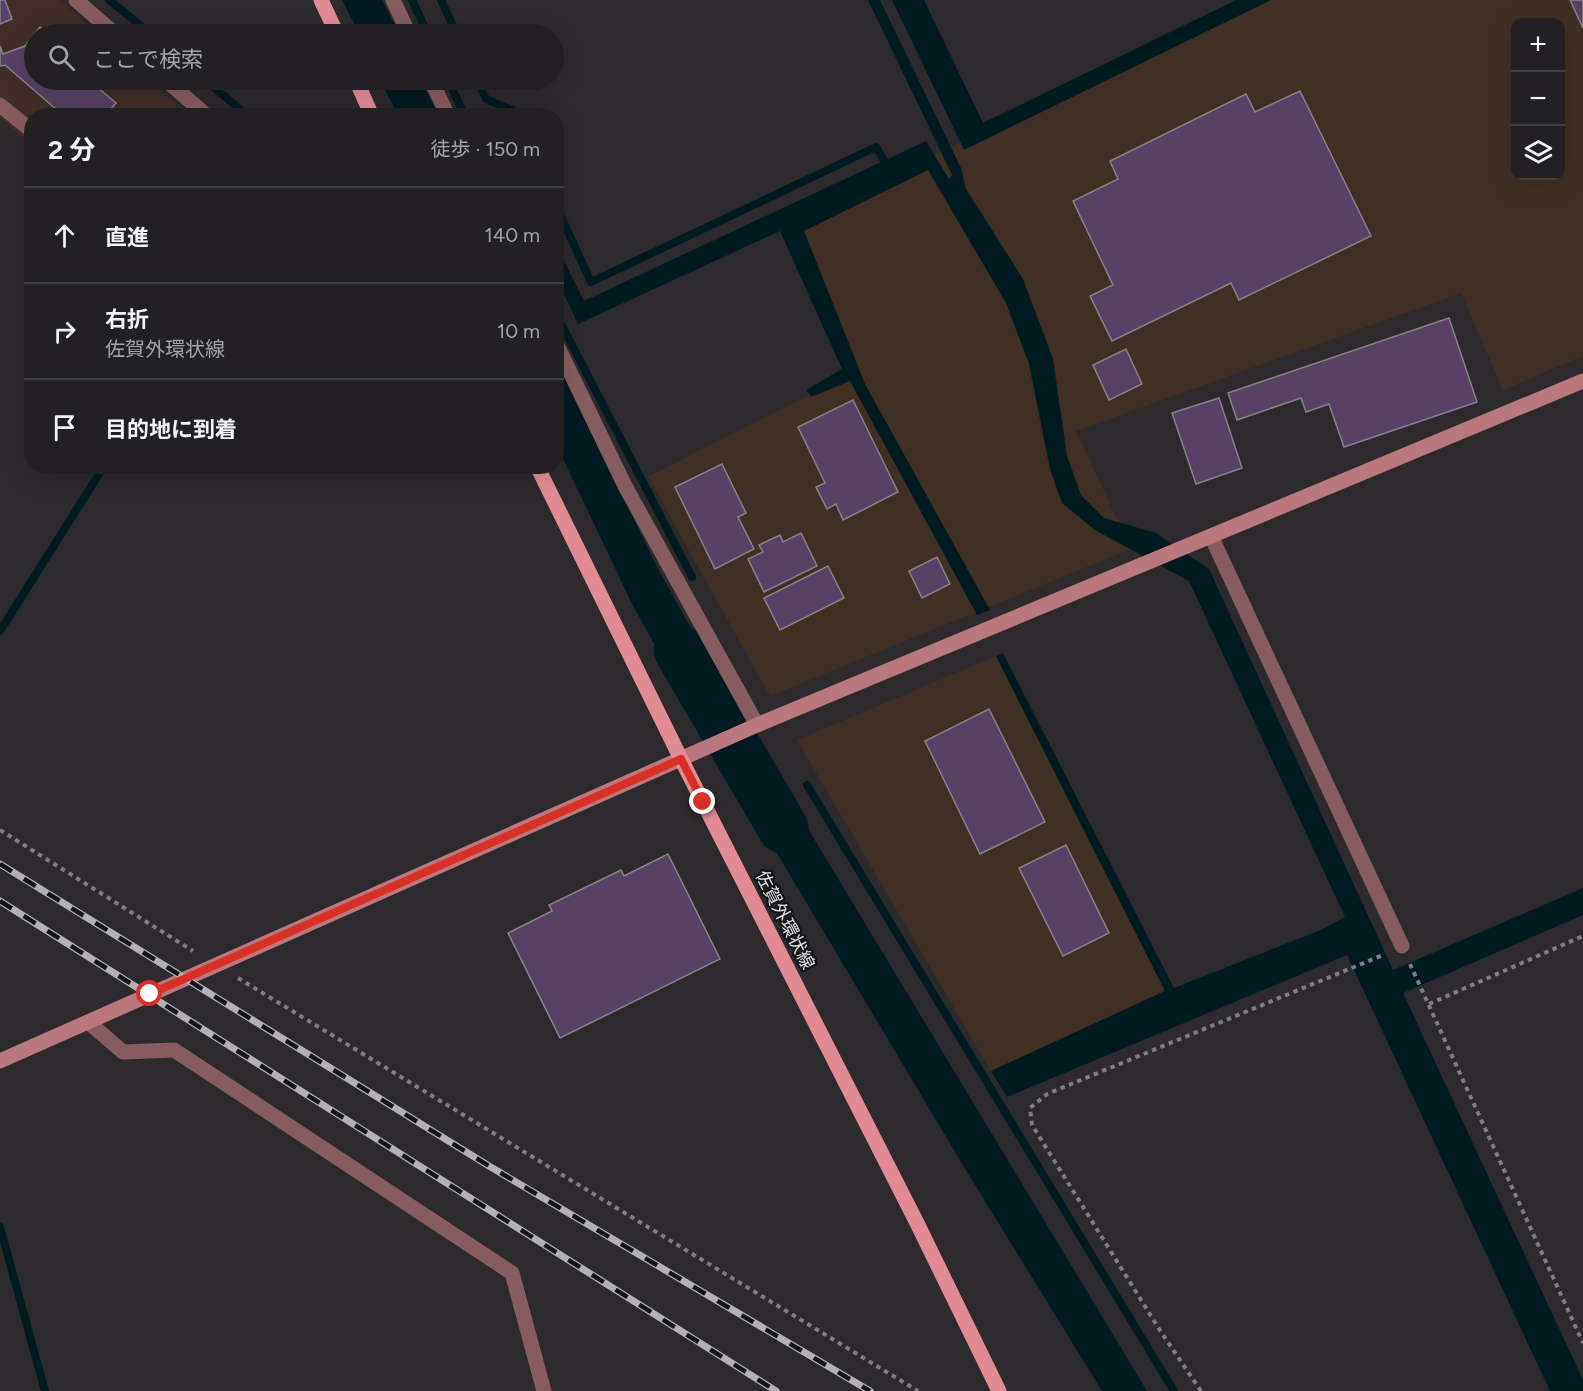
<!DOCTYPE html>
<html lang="ja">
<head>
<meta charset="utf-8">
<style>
	:root { --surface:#222022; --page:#2a282a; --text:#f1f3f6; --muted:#a2a3a5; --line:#3f3e40 }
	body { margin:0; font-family:Figtree,"Noto Sans JP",sans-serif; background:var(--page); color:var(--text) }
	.controls { position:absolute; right:18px; top:18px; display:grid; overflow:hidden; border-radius:12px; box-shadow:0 6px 24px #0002 }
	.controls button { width:54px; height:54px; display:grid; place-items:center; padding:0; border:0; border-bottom:2px solid var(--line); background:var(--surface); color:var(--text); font:30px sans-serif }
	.stop { position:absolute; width:18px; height:18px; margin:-14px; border:4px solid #d93025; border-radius:50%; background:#fff }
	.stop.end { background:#d93025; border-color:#fff; box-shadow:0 2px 6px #0008 }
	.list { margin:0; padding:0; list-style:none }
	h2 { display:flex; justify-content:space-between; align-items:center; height:78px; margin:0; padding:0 24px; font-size:26px }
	h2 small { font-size:20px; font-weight:400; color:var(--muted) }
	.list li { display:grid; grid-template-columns:39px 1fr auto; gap:18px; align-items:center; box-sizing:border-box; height:96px; padding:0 24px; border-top:2px solid var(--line) }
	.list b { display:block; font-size:22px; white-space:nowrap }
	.list p { margin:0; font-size:20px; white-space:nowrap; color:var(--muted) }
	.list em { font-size:20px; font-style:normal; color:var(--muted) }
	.icon { flex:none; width:33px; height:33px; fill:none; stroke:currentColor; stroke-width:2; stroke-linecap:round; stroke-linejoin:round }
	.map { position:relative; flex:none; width:1583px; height:1391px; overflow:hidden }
	.search { position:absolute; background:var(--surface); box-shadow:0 6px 24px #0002; left:24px; top:24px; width:540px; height:66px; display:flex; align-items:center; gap:15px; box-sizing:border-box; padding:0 21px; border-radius:33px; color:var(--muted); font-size:22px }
	.panel { position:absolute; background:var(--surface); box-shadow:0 6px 24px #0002; left:24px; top:108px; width:540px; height:366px; border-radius:24px }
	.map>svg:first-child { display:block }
	.commercial { fill:#3f2f24; fill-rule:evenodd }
	.education { fill:#412e28 }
	.water { fill:#001b20 }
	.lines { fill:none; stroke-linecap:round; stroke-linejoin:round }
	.stream { stroke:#001b20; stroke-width:8 }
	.river { stroke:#001b20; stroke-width:51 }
	.building { fill:#574164; stroke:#868388; stroke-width:1.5 }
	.path { stroke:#7f7d80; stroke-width:4; stroke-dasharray:4.5 4.5; stroke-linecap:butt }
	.street { stroke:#875c60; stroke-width:15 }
	.secondary { stroke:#ba777d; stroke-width:15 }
	.primary { stroke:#e28b94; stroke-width:15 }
	.rail-casing { stroke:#b3b1b4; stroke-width:7 }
	.rail { stroke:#141315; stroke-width:4.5; stroke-dasharray:14; stroke-linecap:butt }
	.route { stroke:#d93025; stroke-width:8 }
	.labels { text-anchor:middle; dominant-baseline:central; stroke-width:4.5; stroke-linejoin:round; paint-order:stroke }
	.street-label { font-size:18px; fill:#e3e1e4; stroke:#141315 }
</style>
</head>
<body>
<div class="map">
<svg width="1583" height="1391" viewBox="0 0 1583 1391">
	<rect width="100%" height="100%" fill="#2d2a2e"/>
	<path class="commercial" d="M 1255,0 L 1583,0 L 1583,356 L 1503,390 L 1461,293 L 1076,431 L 1131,549 L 770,696 L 648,477 L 848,375 L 783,228 ZM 1516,22 L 1560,22 L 1560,176 L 1516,176 Z
		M 996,656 L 1165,991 L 991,1071 L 797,740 Z"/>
	<path class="education" d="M 0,0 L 60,0 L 98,34 L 34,34 L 34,80 L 148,80 L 187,115 L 32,116 L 31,144 L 0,118 Z"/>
	<path class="water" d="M 342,0 L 382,0 L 399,34 L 359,34 Z
		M 868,0 L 880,0 L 961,168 L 966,189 L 1023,279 L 1053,359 L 1067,456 L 1081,495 L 1104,518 L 1156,533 L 1209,569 L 1393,970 L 1583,888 L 1583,915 L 1403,993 L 1583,1380 L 1583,1391 L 1550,1391 L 1347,955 L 1007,1097 L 991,1071 L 1165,991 L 996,656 L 1003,653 L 1174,988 L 1323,929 L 1345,917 L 1189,581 L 1095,530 L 1062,503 L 1050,469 L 1029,364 L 1006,303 L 928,170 L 804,231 L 865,384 L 990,610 L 977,615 L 850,381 L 811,397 L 806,390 L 842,369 L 780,231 L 578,324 L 557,279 L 557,247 L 584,301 L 926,141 L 949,179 L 952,175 Z
		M 892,0 L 924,0 L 983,123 L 1236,0 L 1271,0 L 964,150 Z
		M 380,80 L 421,80 L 438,115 L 398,115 Z
		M 557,360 L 658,569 L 732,702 L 716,711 L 689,706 L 633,606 L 557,446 Z
		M 766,759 L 1147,1391 L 1102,1391 L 964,1167 L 735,783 L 747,766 Z"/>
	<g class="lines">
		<path class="stream" d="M 109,0 L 151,34
			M 412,0 L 428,34
			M 441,0 L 457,34
			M 205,80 L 248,116
			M 448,80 L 465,116
			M 477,80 L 486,99 L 514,111 L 516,116
			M 556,206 L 591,282 L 876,147 L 889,169
			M 556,314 L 692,577
			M 0,631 L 104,466
			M 807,785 L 1174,1391
			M 0,1227 L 45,1391"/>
		<path class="river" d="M 679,650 L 783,828"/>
	</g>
	<path class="building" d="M 0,0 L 5,0 L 12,19 L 0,24 Z
		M 1570,0 L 1583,0 L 1583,28 Z
		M 40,27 L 49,34 L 34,34 L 34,80 L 102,80 L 96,86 L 116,103 L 105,116 L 64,116 L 5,65 L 0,66 L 0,46 L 3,54 L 25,46 Z
		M 1300,91 L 1371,236 L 1239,300 L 1231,283 L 1112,341 L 1090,296 L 1113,285 L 1073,201 L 1118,179 L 1110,161 L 1246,94 L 1255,112 Z
		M 1449,318 L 1477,402 L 1344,447 L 1329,404 L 1306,412 L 1301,398 L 1237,420 L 1228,393 Z
		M 1126,349 L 1142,384 L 1109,400 L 1093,365 Z
		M 1219,398 L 1242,468 L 1196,484 L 1172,413 Z
		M 853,400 L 898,492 L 843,520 L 836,504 L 827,509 L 816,487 L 825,483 L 798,427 Z
		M 722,464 L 746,513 L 738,517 L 754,549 L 715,569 L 675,487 Z
		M 801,533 L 817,566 L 764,592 L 748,559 L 763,552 L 759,545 L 780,535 L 783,542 Z
		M 937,557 L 950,584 L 922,598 L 909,571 Z
		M 828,566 L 844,598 L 780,630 L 764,598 Z
		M 989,709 L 1045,822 L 980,854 L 925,741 Z
		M 1066,845 L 1109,933 L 1063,956 L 1019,868 Z
		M 668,854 L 720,959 L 560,1038 L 508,933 L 552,911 L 549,905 L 621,870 L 624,876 Z"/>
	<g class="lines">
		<path class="path" d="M 0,830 L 193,951
			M 1410,964 L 1583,1343
			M 238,978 L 918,1391
			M 1429,1004 L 1583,936
			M 1201,1391 L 1161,1332 L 1032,1125 L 1030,1108 L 1047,1094 L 1383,955"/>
		<path class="street" d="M 76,0 L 115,34
			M 393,0 L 409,34
			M 166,80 L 207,116
			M 431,80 L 448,116
			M 0,105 L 32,131
			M 556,343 L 625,486 L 757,725
			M 1211,536 L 1402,946
			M 88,1022 L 123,1052 L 174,1050 L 512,1273 L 544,1391"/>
		<path class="secondary" d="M 0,1061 L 757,725 L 1583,381"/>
		<path class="primary" d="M 321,0 L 337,34
			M 356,80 L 372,116
			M 537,466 L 681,759 L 917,1223 L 999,1391"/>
		<defs>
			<path id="rail" d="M 0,864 L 489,1166 L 870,1391
				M 0,901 L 776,1391"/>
		</defs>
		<use href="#rail" class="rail-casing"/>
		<use href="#rail" class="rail"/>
	</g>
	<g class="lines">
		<path class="route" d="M 150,994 L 681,759 L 703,802"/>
	</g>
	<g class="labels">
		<g class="street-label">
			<text transform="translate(785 920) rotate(63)">佐賀外環状線</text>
		</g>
	</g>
</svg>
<div class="controls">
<button>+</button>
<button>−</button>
<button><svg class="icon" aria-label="layers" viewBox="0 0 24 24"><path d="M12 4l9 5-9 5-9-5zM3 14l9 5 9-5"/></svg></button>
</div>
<div class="stop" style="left:150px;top:994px"></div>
<div class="stop end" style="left:703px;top:802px"></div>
<div class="search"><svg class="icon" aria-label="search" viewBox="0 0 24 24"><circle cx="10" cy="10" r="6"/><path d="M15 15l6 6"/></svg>ここで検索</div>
<section class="panel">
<h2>2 分<small>徒歩 · 150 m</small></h2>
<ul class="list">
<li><svg class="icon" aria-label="ahead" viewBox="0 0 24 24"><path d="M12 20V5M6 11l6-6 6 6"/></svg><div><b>直進</b></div><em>140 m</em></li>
<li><svg class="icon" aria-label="right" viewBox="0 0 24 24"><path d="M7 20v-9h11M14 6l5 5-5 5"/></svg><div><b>右折</b><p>佐賀外環状線</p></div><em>10 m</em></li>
<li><svg class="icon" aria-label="arrive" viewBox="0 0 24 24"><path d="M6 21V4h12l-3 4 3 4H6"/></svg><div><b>目的地に到着</b></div></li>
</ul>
</section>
</div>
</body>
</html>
